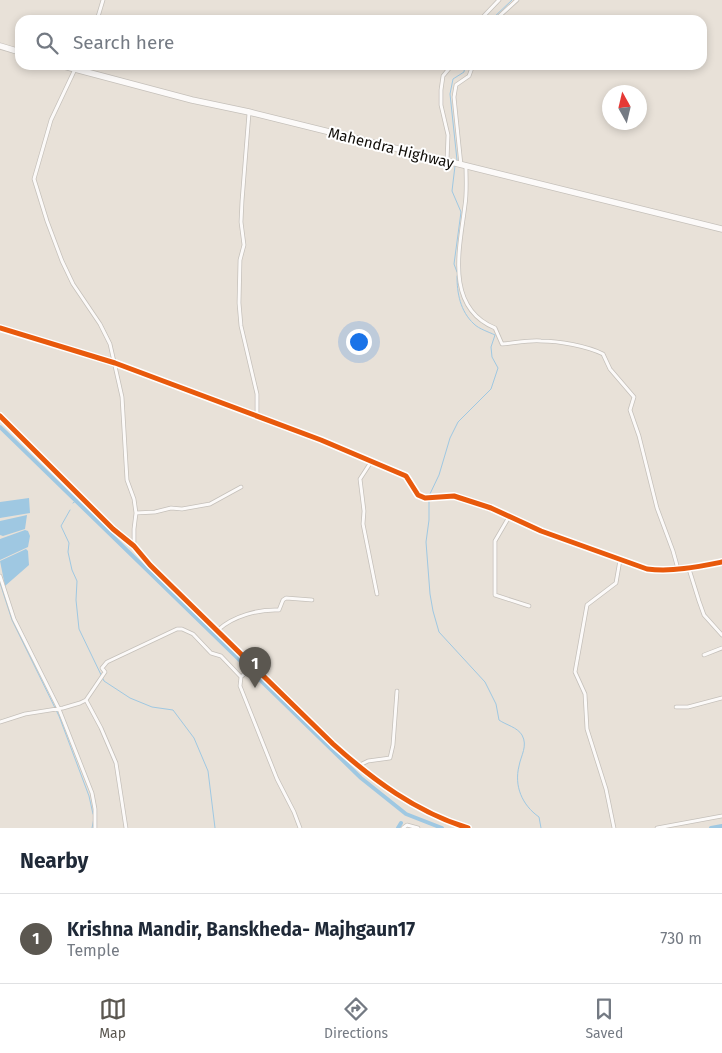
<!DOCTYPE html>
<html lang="en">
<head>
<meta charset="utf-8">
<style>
	:root { --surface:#fff; --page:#f2f2f3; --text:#1f2937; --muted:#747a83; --line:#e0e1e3; --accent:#5b5750 }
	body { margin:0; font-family:"Fira Sans",sans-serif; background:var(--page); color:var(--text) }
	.compass { position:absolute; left:602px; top:85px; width:45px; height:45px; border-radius:50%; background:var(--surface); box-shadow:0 2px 8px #0003; rotate:352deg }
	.you { position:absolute; left:358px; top:341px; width:18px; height:18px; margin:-12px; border:4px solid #fff; border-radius:50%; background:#1a73e8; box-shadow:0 0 0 8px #1a73e833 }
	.badge { display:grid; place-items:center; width:32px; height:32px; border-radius:50%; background:var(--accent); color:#fff; font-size:16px; font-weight:700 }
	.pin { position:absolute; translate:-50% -41px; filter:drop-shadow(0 1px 2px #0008) }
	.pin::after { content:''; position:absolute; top:26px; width:18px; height:15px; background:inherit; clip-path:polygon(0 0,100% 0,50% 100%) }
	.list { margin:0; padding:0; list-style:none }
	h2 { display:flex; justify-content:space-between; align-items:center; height:65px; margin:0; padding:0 20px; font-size:21px }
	h2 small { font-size:16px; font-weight:400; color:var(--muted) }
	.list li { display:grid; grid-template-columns:32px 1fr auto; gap:15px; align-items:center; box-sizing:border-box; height:90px; padding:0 20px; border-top:1px solid var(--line) }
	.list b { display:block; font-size:19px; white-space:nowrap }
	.list p { margin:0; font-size:16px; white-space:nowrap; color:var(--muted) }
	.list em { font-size:16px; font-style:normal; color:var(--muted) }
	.icon { flex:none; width:28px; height:28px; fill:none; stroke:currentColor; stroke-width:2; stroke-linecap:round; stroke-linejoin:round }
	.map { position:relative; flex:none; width:722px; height:828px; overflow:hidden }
	.search { position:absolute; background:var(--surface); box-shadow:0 2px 8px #0003; left:15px; right:15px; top:15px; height:55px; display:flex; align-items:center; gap:12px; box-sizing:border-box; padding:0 18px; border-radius:15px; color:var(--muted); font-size:19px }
	.sheet { height:155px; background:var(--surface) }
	nav { display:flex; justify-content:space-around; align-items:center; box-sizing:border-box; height:70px; border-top:1px solid var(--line); background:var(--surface); font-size:14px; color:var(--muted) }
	nav a { display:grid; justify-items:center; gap:2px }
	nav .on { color:var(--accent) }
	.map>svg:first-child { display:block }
	.water { fill:#9fc8e2 }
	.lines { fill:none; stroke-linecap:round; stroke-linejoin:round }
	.stream { stroke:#9fc8e2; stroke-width:1 }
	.canal { stroke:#9fc8e2; stroke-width:4 }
	.minor-casing { stroke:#c5c0ba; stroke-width:4.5 }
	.trunk-casing { stroke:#c5c0ba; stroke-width:7 }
	.minor { stroke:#fcfaf9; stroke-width:3 }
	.trunk { stroke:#fcfaf9; stroke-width:5.5 }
	.cycleway-casing { stroke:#fff; stroke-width:8 }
	.cycleway { stroke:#e8590c; stroke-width:5 }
	.labels { text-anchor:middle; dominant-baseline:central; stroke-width:4; stroke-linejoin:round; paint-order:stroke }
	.street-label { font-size:15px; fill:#0f0c07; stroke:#fff }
</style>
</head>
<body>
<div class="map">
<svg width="722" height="828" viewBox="0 0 722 828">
	<rect width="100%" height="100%" fill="#e8e1d8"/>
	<path class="water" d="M 29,498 L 30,513 L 0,518 L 0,502 Z
		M 27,515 L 25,529 L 3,536 L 0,535 L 0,521 Z
		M 25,530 L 28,531 L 30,536 L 28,547 L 0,560 L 0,539 Z
		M 26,549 L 28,551 L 29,565 L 5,586 L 0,561 Z"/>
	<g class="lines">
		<path class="stream" d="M 491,20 L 512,0
			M 457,160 L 450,94 L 453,79 L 464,72 L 465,65
			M 455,166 L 452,191 L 461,212 L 454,264 L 457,272
			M 429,496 L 439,475 L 450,438 L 458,422 L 491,389 L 498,368 L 492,357 L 491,347 L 495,335 C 489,332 479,329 474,324 C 460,311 457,293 457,276
			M 429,500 L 429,520 L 426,542 L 430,594 L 433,611 L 439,632 L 485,682 L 496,704 L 499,720 C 506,725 517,727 522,735 C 528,746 521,755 519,766 C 514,786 522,805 539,817 L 541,828
			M 73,503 L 77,500
			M 70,510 L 61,526 L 69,543 L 68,552 L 72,570 L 77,581 L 76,600 L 79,629 L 104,681 L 130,698 L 152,707 L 173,710 L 194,738 L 208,771 L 215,828
			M 0,583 L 12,620 L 59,716 L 89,796 L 93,814
			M 92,828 L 94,818"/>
		<path class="canal" d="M 0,427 L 361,778 L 406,814 L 442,828
			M 398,828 L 401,823
			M 711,828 L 722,826"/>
		<defs>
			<path id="minor" d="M 97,20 L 103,0
				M 480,20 L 499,0
				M 495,20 L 517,0
				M 77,65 L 51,120 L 34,179 L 47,221 L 62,261 L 73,284 L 100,324 L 110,344 L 122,397 L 127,480 L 134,499 L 136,513 L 134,529 L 134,545
				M 249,113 L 242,201 L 241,222 L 244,245 L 240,260 L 239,303 L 241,326 L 257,394 L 257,415
				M 447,161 L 448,135 L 441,105 L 441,90 L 443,76 L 452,65
				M 461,165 L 454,97 L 456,85 L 469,76 L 473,65
				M 466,167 C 466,179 467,193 465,205 C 460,247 444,307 495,328 L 502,344 C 515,343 529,340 541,341 C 559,341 587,346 603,354 L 610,369 L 634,397 L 630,410 L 639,436 L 657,508 L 673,551 L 678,569
				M 0,328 L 115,363 L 321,440 L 406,476 L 418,495 L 425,498 L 454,496 L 491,508 L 541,531 L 647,569 C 673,572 697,567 722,562
				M 0,416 L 113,529 L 134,546 L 150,565 L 333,744 C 373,780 416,812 468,828
				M 371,462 L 360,479 L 364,511 L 363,524 L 377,594
				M 136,513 L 155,512 L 171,508 L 182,509 L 210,504 L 241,487
				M 509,517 L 495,541 L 495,595 L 529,606
				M 689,569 L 699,601 L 704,615 L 722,635
				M 0,576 L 14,619 L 59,709 L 92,793 L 95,809 L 95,828
				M 218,630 C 233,616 259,609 279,610 L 283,600 L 286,598 L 312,600
				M 704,655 L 722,648
				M 254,665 L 241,677 L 240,686 L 277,779 L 294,812 L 300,828
				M 86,700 L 101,728 L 116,763 L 126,828
				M 676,707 L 688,707 L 722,698
				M 0,722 L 25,714 L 63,708 L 80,703 L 86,700 L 103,675 L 105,672 L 102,668 L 107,662 L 177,629 L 182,629 L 193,634 L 211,653 L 221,656 L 241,677
				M 358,766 L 368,761 L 390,758 L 393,745 L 397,691
				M 403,828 L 407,825 L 418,828
				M 614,828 L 606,789 L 587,729 L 585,694 L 575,672 L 587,605 L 616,583 L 620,560
				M 657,828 L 722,816"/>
			<path id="trunk" d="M 0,46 L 20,52
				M 60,65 L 192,100 L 249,112 L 722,229"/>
		</defs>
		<use href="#minor" class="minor-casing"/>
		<use href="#trunk" class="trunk-casing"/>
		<use href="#minor" class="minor"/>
		<use href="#trunk" class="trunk"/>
		<defs>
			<path id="cycleway" d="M 0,328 L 115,363 L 321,440 L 406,476 L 418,495 L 425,498 L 454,496 L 491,508 L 541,531 L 647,569 C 673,572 697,567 722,562
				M 0,416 L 113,529 L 134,546 L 150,565 L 333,744 C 373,780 416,812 468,828"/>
		</defs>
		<use href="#cycleway" class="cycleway-casing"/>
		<use href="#cycleway" class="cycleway"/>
	</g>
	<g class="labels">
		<g class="street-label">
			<text transform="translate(391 148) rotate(14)">Mahendra Highway</text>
		</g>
	</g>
</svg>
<svg class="compass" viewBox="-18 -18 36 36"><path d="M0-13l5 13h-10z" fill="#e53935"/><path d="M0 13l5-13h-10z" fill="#747a83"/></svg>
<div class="you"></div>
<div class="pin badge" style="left:255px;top:688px">1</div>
<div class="search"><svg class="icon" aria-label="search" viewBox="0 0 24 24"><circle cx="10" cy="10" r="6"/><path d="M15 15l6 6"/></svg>Search here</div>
</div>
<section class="sheet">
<h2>Nearby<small></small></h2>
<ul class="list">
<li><span class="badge">1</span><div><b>Krishna Mandir, Banskheda- Majhgaun17</b><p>Temple</p></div><em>730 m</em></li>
</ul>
</section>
<nav>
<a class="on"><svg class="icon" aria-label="map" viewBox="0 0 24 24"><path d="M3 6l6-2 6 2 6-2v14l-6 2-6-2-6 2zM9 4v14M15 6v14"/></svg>Map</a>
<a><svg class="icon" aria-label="directions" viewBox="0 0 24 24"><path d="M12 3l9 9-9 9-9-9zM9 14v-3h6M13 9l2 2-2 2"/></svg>Directions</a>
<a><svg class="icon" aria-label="saved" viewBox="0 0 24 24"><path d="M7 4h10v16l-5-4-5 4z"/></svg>Saved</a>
</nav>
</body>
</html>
